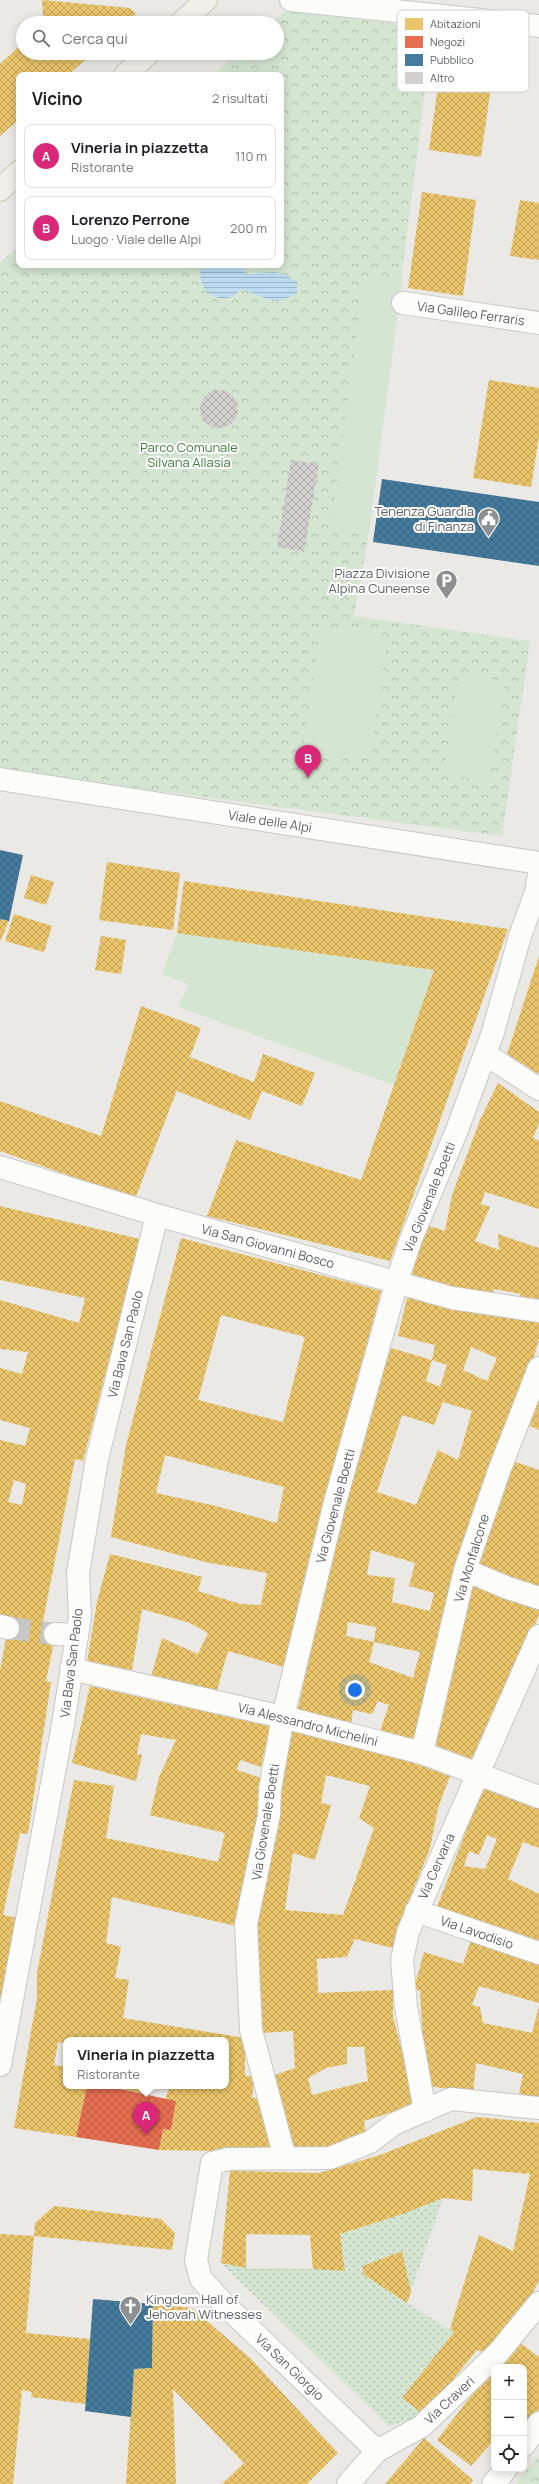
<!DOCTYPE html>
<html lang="it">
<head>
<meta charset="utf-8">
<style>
	:root { --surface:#fff; --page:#f6f6f6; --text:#202124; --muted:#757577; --line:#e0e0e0; --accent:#db2777 }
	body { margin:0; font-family:Manrope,sans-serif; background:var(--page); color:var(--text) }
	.controls { position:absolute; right:12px; bottom:12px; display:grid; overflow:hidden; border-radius:8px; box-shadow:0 2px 10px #0003 }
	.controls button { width:36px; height:36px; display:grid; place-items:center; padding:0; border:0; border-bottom:1px solid var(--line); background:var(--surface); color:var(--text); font:20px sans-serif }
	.you { position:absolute; left:355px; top:1690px; width:14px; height:14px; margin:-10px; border:3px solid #fff; border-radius:50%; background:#1a73e8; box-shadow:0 0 0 6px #1a73e833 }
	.badge { display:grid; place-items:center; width:26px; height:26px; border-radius:50%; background:var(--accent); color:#fff; font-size:13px; font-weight:700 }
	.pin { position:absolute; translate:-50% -33px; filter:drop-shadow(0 1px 2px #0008) }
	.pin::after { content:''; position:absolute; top:21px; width:14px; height:12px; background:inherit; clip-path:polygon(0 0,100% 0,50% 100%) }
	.popup { position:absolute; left:63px; top:2037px; width:166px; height:52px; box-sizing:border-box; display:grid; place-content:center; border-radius:8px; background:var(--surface); filter:drop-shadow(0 1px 3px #0005); font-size:13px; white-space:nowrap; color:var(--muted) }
	.popup b { font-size:15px; color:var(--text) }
	.popup::after { content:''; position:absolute; left:50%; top:100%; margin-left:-8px; border:8px solid transparent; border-top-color:var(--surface) }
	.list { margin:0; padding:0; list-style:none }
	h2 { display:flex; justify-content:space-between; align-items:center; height:52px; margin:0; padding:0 16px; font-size:17px }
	h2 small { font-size:13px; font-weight:400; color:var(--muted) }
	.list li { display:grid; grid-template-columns:26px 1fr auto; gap:12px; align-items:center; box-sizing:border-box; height:64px; margin:0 8px 8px; padding:0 8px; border:1px solid var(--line); border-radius:8px }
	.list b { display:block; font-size:15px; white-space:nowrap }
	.list p { margin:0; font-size:13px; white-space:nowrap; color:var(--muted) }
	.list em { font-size:13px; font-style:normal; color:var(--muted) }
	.icon { flex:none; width:22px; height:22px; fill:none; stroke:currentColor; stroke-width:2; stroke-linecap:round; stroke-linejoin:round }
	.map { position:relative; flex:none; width:539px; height:2484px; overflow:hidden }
	.search { position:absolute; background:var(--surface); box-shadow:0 2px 10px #0003; left:16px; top:16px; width:268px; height:44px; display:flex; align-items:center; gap:10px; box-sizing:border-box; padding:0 14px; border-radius:22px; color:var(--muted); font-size:15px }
	.panel { position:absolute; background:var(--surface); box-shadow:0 2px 10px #0003; left:16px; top:72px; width:268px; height:196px; border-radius:8px }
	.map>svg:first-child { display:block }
	.grass { fill:url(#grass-dots) }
	.forest { fill:url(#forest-crowns) }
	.garden { fill:#d4e5d1 }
	.water { fill:url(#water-rules) }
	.homes { fill:url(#homes-cross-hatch); fill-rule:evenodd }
	.shops { fill:url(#shops-cross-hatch) }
	.public { fill:url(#public-cross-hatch) }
	.building { fill:url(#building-cross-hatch) }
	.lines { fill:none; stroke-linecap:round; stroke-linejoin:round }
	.minor-tunnel { stroke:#c6c6c4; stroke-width:22; stroke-dasharray:22 11; stroke-linecap:butt }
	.minor-casing { stroke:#c7c7c7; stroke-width:24 }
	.major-casing { stroke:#d0c8b5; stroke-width:24 }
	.minor { stroke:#fcfcfb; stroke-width:22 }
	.major { stroke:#f1efe8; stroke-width:22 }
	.labels { text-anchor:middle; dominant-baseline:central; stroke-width:4; stroke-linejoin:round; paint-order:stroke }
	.street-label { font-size:13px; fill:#5b5e62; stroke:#fff }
	.park-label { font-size:13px; fill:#3d7f3f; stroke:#fff }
	.poi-label { font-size:13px; fill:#5b5e62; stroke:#fff; text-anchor:end }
	.key { fill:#fff; stroke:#cecfd0; stroke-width:1 }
	.key-label { font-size:11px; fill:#5b5e62 }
</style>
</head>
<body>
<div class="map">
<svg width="539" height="2484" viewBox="0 0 539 2484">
	<defs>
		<pattern id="grass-dots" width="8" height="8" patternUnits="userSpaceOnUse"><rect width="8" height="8" fill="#d4e5d1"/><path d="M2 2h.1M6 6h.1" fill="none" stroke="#afbdad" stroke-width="1.8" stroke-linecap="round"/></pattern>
		<pattern id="forest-crowns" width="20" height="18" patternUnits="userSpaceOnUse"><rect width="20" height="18" fill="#d4e5d1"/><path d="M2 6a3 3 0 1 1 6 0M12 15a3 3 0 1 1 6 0" fill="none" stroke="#afbdad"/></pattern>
		<pattern id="water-rules" width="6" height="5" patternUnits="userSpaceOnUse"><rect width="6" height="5" fill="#bcdbf1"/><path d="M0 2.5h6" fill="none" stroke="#9cb5c7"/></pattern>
		<pattern id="homes-cross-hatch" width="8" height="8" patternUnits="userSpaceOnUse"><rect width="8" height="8" fill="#e9c46a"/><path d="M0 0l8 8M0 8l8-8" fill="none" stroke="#c0a25b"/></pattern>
		<pattern id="shops-cross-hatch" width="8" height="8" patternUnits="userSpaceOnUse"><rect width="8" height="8" fill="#e76f51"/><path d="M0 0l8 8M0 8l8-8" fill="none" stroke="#be5e47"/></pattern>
		<pattern id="public-cross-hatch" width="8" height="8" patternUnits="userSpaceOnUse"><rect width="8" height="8" fill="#457b9d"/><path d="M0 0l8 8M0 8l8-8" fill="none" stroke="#3a637d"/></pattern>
		<pattern id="building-cross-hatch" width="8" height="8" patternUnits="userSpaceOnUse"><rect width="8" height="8" fill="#d1d0ce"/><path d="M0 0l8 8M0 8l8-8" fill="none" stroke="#adacab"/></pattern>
	</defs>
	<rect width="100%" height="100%" fill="#eae9e5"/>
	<path class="grass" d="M 443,2198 L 407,2303 L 454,2332 L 402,2398 L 424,2415 L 389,2426 L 221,2263 L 246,2268 L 313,2269 L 340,2234 L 406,2213 Z"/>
	<path class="forest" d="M 285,11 L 433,28 L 369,532 L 354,616 L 530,641 L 502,836 L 0,770 L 0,263 L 19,246 L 19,265 L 281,265 L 281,75 L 213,75 L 237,53 L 277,53 L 277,23 L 271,23 Z
		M 539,2455 L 539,2484 L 516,2484 Z"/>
	<path class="garden" d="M 364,277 L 402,282 L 369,532 L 331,527 Z
		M 321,626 L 388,636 L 370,758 L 303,748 Z
		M 459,674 L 505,681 L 489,781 L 443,774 Z
		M 177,933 L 434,970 L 394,1085 L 178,1007 L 189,984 L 162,974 Z"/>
	<path class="water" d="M 203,265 L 242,265 L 246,274 C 265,274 283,266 297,284 L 297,293 C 274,308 264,296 241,289 C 238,291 235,296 231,297 C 212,304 193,282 203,265 Z"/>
	<path class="homes" d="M 42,0 L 130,8 L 136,14 L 126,23 L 46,23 L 49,20 L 43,15 Z
		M 23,43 L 23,53 L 93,53 L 68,75 L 19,75 L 19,119 L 0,136 L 0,64 Z
		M 442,58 L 494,65 L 481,157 L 429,150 Z
		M 422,192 L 476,200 L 463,296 L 408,288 Z
		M 520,200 L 539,203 L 539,260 L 510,256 Z
		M 489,380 L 539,388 L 539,436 L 531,487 L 473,478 Z
		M 107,862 L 180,873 L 173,930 L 99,920 Z
		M 31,875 L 54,882 L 46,905 L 24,898 Z
		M 184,881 L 508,929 L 390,1261 L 207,1216 L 236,1140 L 361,1180 L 434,970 L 177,933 Z
		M 14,914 L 52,926 L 44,952 L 5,941 Z
		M 0,919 L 9,921 L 0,942 Z
		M 101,936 L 126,940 L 121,974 L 95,970 Z
		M 539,956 L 539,1074 L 507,1054 Z
		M 141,1006 L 201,1028 L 135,1199 L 0,1151 L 0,1101 L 101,1136 Z
		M 263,1054 L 315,1073 L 302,1106 L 262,1091 L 250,1120 L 177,1091 L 190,1057 L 254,1082 Z
		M 498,1083 L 539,1112 L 539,1123 L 533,1138 L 539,1141 L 539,1209 L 485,1192 L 481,1204 L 490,1207 L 475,1241 L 499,1250 L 498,1234 L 539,1248 L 539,1305 L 519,1299 L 521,1294 L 494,1289 L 490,1298 L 411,1278 L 423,1224 L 445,1231 L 452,1195 L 480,1120 Z
		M 0,1206 L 140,1239 L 83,1461 L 75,1459 L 42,1626 L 57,1628 L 46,1681 L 51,1682 L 28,1834 L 20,1833 L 3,1915 L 18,1918 L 0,2016 L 0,1670 L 9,1623 L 0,1621 L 0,1440 L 25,1446 L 30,1428 L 0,1420 L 0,1368 L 22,1374 L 28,1352 L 0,1349 L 0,1300 L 79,1323 L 85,1298 L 0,1280 ZM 14,1480 L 26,1484 L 22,1505 L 8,1502 Z
		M 181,1238 L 381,1291 L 310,1555 L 284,1667 L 228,1651 L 216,1694 L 151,1677 L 162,1638 L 198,1654 L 208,1633 L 190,1623 L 142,1609 L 132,1670 L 87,1662 L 97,1602 L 110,1554 L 202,1577 L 198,1591 L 241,1604 L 261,1605 L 267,1573 L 205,1562 L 111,1537 L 126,1445 ZM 221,1315 L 305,1337 L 283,1422 L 198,1400 ZM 165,1455 L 284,1487 L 277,1523 L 216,1506 L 156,1493 Z
		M 408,1294 L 539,1323 L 539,1339 L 417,1741 L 380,1731 L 389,1705 L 378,1701 L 372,1714 L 353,1710 L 351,1723 L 297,1713 L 348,1483 L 391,1348 L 432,1360 L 426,1381 L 440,1387 L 447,1365 L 432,1360 L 435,1345 L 398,1336 ZM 471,1347 L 497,1358 L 487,1381 L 463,1370 ZM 443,1402 L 472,1411 L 458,1460 L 438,1450 L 416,1505 L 377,1492 L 402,1415 L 434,1425 ZM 371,1550 L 415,1563 L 409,1586 L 434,1593 L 430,1611 L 392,1602 L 395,1578 L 367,1575 ZM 348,1622 L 376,1627 L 374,1642 L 346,1636 ZM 374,1642 L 420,1652 L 413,1678 L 369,1662 Z
		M 539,1397 L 539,1430 L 527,1425 Z
		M 513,1461 L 539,1470 L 539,1598 L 473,1573 Z
		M 473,1579 L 539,1603 L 539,1615 L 475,1764 L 431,1747 Z
		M 90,1686 L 270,1726 L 261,1767 L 240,1760 L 237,1770 L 264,1779 L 240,1927 L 112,1897 L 106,1943 L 121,1947 L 115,1978 L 129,1980 L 123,2018 L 245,2038 L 245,2076 L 255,2076 L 252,2098 L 261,2098 L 269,2128 L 270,2152 L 159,2150 L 163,2129 L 171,2130 L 176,2101 L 166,2099 L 169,2086 L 226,2086 L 226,2040 L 66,2040 L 66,2044 L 58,2042 L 54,2065 L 66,2067 L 66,2086 L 87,2086 L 76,2137 L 14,2128 L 37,1998 L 37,1973 L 74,1780 L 114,1786 L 106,1838 L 218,1862 L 225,1833 L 150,1815 L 159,1777 L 176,1740 L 141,1734 L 137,1754 L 142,1755 L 136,1781 L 72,1763 Z
		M 287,1728 L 376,1750 L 450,1776 L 438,1808 L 430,1848 L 396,1933 L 393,1948 L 355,1939 L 347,1957 L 317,1959 L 318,1993 L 393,1990 L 393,2017 L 402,2051 L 408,2049 L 420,2103 L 364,2121 L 366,2136 L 326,2152 L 291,2152 L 275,2075 L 295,2068 L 293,2031 L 261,2033 L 258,1999 L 257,1908 ZM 326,1775 L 370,1786 L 359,1818 L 374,1828 L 343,1915 L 285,1910 L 293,1853 L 315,1860 L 331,1805 L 321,1803 ZM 347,2047 L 364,2047 L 368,2081 L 312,2095 L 308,2078 L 326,2068 L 347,2064 Z
		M 483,1787 L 539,1809 L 539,1848 L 523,1842 L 508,1879 L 539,1894 L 539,1948 L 435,1912 ZM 487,1835 L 497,1839 L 485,1869 L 464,1866 L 469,1851 L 479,1855 Z
		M 472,1937 L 539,1959 L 539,2003 L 479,1986 L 472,2005 L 480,2007 L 483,2023 L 532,2033 L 539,2006 L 539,2102 L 518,2099 L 523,2074 L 476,2063 L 473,2093 L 423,2085 L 423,2042 L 420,1991 L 414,1988 L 424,1952 L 463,1964 Z
		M 109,2086 L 149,2086 L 148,2095 Z
		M 477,2117 L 539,2123 L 539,2281 L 518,2318 L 492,2355 L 477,2350 L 424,2415 L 402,2398 L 454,2332 L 450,2329 L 479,2235 L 513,2251 L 530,2174 L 473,2169 L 472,2201 L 443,2198 L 406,2213 L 340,2234 L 345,2271 L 313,2269 L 310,2235 L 246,2234 L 246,2268 L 221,2263 L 230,2171 L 319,2173 L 380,2155 Z
		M 54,2206 L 161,2219 L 175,2233 L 172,2250 L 34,2236 L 35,2223 Z
		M 0,2234 L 34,2236 L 26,2333 L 90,2339 L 86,2404 L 31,2397 L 32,2392 L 22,2390 L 13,2484 L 0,2484 Z
		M 402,2251 L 411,2292 L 407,2303 L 363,2274 L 363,2266 Z
		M 153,2304 L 192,2308 L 250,2358 L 338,2453 L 307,2484 L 222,2484 L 244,2463 L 173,2389 L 176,2484 L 126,2484 L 134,2369 L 152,2368 Z
		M 515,2339 L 539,2357 L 539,2409 L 524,2429 L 524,2367 L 494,2367 L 494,2440 L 471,2466 L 437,2440 Z
		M 424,2438 L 473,2480 L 470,2484 L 385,2484 Z"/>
	<path class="shops" d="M 87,2086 L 106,2086 L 176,2101 L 171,2130 L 163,2129 L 159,2150 L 76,2137 Z"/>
	<path class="public" d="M 382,479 L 539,502 L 539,566 L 373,542 Z
		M 0,850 L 23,855 L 9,921 L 0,919 Z
		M 93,2299 L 153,2304 L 152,2368 L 134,2369 L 131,2417 L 85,2411 Z"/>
	<path class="building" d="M200 409a19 19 0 1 1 38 0a19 19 0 1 1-38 0Z
		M 291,460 L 319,464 L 304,552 L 277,547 Z"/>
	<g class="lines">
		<path class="minor-tunnel" d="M 8,1628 L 55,1634"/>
		<defs>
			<path id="minor" d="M 291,0 L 539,26
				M 403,303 L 539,323
				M 0,779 L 539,863
				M 485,1054 L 539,1089
				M 0,1167 L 157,1215 L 452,1298 L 539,1311
				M 465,1570 L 508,1588 L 539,1598
				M 0,1626 L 8,1628
				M 55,1634 L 77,1635
				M 71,1669 L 283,1717 L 422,1753 L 539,1797
				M 422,1753 L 465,1570 L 499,1471 L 539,1368
				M 416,1911 L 539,1953
				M 0,2065 L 63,1724 L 80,1617 L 78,1573 L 97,1459 L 157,1215
				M 425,2111 L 406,2007 L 402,1960 L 408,1932 L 539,1636
				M 285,2158 L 251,2030 L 246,1924 L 269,1815 L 270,1789 L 283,1717 L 335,1502 L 397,1281 L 411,1239 L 457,1130 L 493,1032 L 520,936 L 536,892 L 539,874
				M 524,2445 L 539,2423
				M 377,2451 L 223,2303 L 201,2279 L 196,2260 L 212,2163 L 228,2159 L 330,2158 L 370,2142 L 394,2124 L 451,2099 L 539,2108
				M 348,2484 L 377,2451 L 422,2426 L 498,2353 L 539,2303
				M 493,2484 L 506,2469"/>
			<path id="major" d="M 181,23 L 206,0
				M 125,75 L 149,53
				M 0,190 L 19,172"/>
		</defs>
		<use href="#minor" class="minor-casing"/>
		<use href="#major" class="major-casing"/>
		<use href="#minor" class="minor"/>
		<use href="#major" class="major"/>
	</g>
	<defs>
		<symbol id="civic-pin" viewBox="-11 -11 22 30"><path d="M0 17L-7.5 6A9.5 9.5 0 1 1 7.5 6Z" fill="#8d8f90" stroke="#fff"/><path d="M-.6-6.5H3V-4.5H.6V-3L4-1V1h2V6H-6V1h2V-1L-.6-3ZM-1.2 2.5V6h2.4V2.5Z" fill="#fff"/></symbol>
		<symbol id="parking-pin" viewBox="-11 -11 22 30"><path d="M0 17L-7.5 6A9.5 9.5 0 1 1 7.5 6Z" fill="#8d8f90" stroke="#fff"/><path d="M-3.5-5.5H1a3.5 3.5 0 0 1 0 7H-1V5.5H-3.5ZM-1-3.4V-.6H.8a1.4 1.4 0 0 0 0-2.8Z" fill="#fff"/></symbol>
		<symbol id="church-pin" viewBox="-11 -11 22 30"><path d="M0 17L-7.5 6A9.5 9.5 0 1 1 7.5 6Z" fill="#8d8f90" stroke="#fff"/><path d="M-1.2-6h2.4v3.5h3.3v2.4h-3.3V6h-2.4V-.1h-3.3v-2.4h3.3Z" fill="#fff"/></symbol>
	</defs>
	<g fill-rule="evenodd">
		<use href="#civic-pin" x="476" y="506" width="25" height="34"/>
		<use href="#parking-pin" x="434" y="568" width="25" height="34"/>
		<use href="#church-pin" x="118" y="2294" width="25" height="34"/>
	</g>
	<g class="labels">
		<g class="street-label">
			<text transform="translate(471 313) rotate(8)">Via Galileo Ferraris</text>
			<text transform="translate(270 821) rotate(9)">Viale delle Alpi</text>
			<text transform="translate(429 1197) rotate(-68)">Via Giovenale Boetti</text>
			<text transform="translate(268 1246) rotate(15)">Via San Giovanni Bosco</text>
			<text transform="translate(125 1344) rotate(-76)">Via Bava San Paolo</text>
			<text transform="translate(335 1506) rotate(-75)">Via Giovenale Boetti</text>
			<text transform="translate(471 1558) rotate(-73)">Via Monfalcone</text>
			<text transform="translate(71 1663) rotate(-83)">Via Bava San Paolo</text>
			<text transform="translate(308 1724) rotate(14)">Via Alessandro Michelini</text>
			<text transform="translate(265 1822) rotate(-81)">Via Giovenale Boetti</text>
			<text transform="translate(436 1866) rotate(-66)">Via Cervaria</text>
			<text transform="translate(477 1932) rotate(19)">Via Lavodisio</text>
			<text transform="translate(290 2367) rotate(44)">Via San Giorgio</text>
			<text transform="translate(449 2400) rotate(-43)">Via Craveri</text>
		</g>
		<g class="park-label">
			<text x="189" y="447">Parco Comunale<tspan x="189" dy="15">Silvana Allasia</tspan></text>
		</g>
		<g class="poi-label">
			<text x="474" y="511">Tenenza Guardia<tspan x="474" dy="15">di Finanza</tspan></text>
			<text x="430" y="573">Piazza Divisione<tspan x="430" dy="15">Alpina Cuneense</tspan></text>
			<text x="146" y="2299" text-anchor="start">Kingdom Hall of<tspan x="146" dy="15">Jehovah Witnesses</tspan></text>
		</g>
	</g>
	<rect x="397" y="10" width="132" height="82" rx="6" class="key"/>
	<rect x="405" y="18" width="18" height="12" fill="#e9c46a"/>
	<rect x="405" y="36" width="18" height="12" fill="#e76f51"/>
	<rect x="405" y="54" width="18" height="12" fill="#457b9d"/>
	<rect x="405" y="72" width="18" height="12" fill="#d1d0ce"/>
	<g class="key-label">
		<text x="430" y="28">Abitazioni</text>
		<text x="430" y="46">Negozi</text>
		<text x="430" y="64">Pubblico</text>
		<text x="430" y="82">Altro</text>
	</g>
</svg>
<div class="controls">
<button>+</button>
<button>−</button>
<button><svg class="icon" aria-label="locate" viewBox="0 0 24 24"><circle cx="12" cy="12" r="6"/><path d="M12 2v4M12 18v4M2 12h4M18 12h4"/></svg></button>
</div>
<div class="you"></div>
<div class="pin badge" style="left:146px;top:2135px">A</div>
<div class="popup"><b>Vineria in piazzetta</b>Ristorante</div>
<div class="pin badge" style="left:308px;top:778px">B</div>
<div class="search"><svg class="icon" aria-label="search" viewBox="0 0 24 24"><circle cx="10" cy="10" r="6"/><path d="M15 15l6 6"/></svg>Cerca qui</div>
<section class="panel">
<h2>Vicino<small>2 risultati</small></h2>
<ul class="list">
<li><span class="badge">A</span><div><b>Vineria in piazzetta</b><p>Ristorante</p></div><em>110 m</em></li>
<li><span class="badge">B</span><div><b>Lorenzo Perrone</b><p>Luogo · Viale delle Alpi</p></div><em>200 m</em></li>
</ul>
</section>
</div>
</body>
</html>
